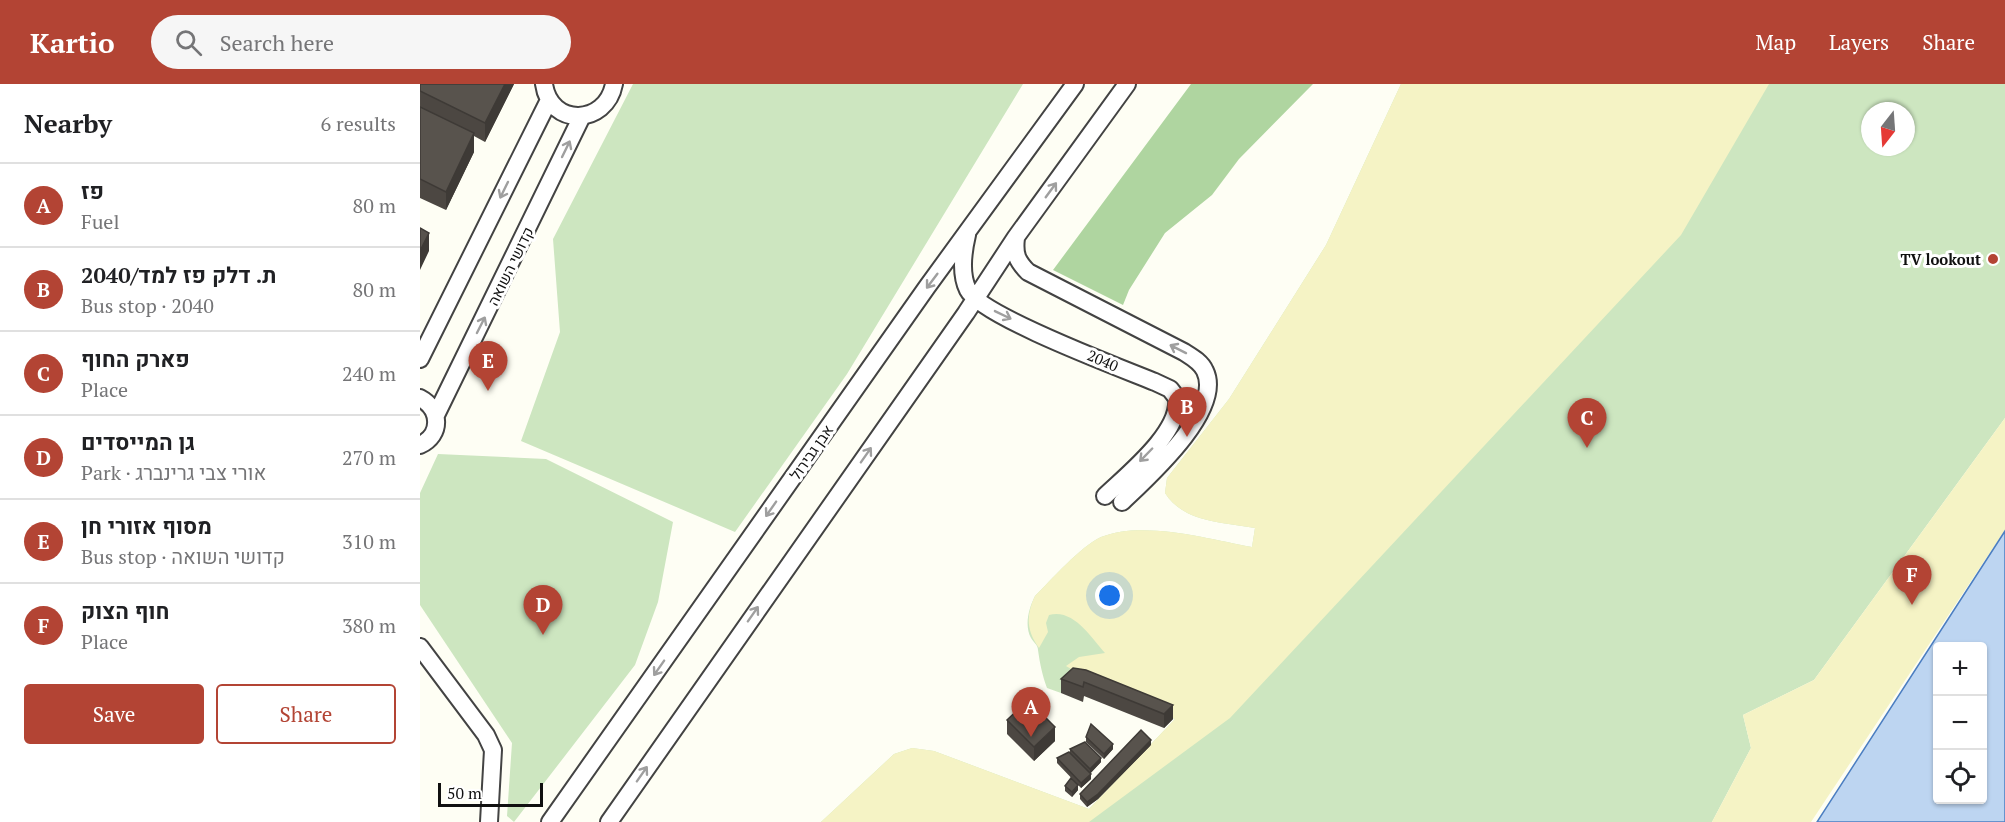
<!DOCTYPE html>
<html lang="en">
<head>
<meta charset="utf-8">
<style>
	:root { --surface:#fff; --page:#f6f6f6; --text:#202124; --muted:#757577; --line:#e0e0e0; --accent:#b34434 }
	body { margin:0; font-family:"PT Serif",Heebo,serif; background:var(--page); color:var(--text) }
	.controls { position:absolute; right:18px; bottom:18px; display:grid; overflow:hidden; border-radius:6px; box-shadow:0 2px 4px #0004 }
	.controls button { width:54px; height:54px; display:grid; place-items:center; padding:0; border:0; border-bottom:2px solid var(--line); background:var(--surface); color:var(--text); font:30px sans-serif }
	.compass { position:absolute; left:1441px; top:18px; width:54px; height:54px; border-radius:50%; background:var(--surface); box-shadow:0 2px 4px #0004; rotate:197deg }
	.scale { position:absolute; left:18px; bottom:15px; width:105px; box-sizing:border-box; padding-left:6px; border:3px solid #101010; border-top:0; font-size:16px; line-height:21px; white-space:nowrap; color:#101010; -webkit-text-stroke:4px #fff; paint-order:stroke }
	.you { position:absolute; left:690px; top:512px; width:21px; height:21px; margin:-15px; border:4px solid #fff; border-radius:50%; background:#1a73e8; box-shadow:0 0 0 9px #1a73e833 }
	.badge { display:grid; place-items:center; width:39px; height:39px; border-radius:50%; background:var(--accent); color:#fff; font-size:20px; font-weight:700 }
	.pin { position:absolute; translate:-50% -50px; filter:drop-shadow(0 2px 3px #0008) }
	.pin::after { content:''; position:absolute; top:32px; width:21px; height:18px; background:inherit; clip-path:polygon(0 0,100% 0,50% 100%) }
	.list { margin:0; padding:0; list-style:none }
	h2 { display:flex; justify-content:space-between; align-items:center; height:78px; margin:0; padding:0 24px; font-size:26px }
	h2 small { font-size:20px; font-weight:400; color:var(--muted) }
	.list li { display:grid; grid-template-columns:39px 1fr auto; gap:18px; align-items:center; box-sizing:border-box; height:84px; padding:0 24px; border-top:2px solid var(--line) }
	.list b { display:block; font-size:22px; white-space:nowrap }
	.list p { margin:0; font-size:20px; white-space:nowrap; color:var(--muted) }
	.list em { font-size:20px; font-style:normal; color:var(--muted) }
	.actions { display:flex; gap:12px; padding:18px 24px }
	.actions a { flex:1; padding:14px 0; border:2px solid var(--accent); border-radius:6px; text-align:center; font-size:21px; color:var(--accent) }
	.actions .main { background:var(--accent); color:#fff }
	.icon { flex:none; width:33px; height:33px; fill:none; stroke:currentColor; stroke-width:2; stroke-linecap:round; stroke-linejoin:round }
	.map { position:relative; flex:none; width:1585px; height:738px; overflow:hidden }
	header { display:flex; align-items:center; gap:36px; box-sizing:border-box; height:84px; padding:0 30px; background:var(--accent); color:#fff }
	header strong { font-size:28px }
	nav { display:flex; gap:33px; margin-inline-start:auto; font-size:21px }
	.search { width:420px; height:54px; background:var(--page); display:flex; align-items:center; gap:15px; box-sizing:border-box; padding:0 21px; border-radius:33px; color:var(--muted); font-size:22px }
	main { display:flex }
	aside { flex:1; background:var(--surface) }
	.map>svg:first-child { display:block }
	.green { fill:#cde6c0; fill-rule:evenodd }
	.forest { fill:#afd5a0 }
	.sand { fill:#f5f3c5 }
	.water { fill:#bdd5f1; stroke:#4b7ec1; stroke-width:1.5; fill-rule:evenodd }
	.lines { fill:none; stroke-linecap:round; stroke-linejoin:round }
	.minor-casing { stroke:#434343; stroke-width:20 }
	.minor { stroke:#fff; stroke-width:16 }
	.wall { fill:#4c4742 }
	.shaded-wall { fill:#3e3a36 }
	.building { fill:#58534d; stroke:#3e3a36; stroke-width:1.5 }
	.oneway { stroke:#9f9f9f }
	.poi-dot { fill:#b34434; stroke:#fff; stroke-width:2 }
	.labels { text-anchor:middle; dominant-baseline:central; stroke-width:6; stroke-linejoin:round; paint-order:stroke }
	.poi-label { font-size:15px; font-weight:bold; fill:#101010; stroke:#fff; text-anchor:end }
	.street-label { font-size:15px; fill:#101010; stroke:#fff }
</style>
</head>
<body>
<header>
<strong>Kartio</strong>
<div class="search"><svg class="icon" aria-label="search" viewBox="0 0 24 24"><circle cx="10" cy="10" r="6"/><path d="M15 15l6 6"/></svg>Search here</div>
<nav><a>Map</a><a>Layers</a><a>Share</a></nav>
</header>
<main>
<aside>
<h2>Nearby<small>6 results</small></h2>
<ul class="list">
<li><span class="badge">A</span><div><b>פז</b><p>Fuel</p></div><em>80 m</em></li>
<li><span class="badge">B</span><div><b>ת. דלק פז למד/2040</b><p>Bus stop · 2040</p></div><em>80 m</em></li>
<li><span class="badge">C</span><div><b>פארק החוף</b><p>Place</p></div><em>240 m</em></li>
<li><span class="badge">D</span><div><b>גן המייסדים</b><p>Park · אורי צבי גרינברג</p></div><em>270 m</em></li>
<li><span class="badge">E</span><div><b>מסוף אזורי חן</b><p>Bus stop · קדושי השואה</p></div><em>310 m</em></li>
<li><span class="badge">F</span><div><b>חוף הצוק</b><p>Place</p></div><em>380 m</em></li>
</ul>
<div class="actions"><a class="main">Save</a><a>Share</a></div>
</aside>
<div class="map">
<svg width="1585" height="738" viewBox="0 0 1585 738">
	<rect width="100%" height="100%" fill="#fefef4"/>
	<path class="green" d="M 213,0 L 603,0 L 427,290 L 315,448 L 101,357 L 140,248 L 133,155 Z
		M 981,0 L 1585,0 L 1585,334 L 1394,596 L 1323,631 L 1331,664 L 1292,738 L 401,738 L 474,670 L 492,664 L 514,667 L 669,725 L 755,635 L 666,598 L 653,598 L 641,609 L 627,604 C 622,590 620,580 618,566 C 618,561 614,559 611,554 C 604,541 609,524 615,512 C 631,496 661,462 681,453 C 723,436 789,455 832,463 L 835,444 C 803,438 764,439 745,409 L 747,394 L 809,315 L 906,161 ZM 1450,27 L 1486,27 L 1486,63 L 1450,63 Z
		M 18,370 L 126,375 L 253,438 L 238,518 L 215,581 L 94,738 L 87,732 L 92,659 L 0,521 L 0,409 Z"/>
	<path class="forest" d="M 771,0 L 893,0 L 819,75 L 792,111 L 745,149 L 709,206 L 703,221 L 633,186 Z"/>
	<path class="sand" d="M 981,0 L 1349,0 L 1261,151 L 810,634 L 669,738 L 401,738 L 474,670 L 492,664 L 514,667 L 669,725 L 755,635 L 692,609 L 646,582 L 659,573 L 685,569 C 671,553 653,524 629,531 L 626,539 L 628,548 L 619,564 C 606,546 606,531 615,512 C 631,496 661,462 681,453 C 723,436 789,455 832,463 L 835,444 C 803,438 764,439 745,409 L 747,394 L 809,315 L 906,161 Z
		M 1585,334 L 1585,446 L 1391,738 L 1292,738 L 1331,664 L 1323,631 L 1394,596 Z"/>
	<path class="water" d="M 1585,447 L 1585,738 L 1397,738 ZM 1518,562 L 1562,562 L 1562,716 L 1518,716 Z"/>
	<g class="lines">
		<defs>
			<path id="minor" d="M 124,0 C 130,43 186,42 194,0
				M 547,151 C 543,168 540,190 548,206 C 561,232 701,284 735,298 L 750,305 L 757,314 C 761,348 708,390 685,412
				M 596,154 C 594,170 597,177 608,188 L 764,268 C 772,273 781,278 785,287 C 804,326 727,394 702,418
				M 0,275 L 129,16
				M 0,314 C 21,325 22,351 0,361
				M 16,331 L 162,32
				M 0,563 L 66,651 L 73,666 L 69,738
				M 130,738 L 507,203 L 655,0
				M 189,738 L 546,229 L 596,153 L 707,0"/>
		</defs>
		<use href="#minor" class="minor-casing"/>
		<use href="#minor" class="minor"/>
	</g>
	<path class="wall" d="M 0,0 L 94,0 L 65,58 L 54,52 L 54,68 L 26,126 L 0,114 Z
		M 666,586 L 753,635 L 744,644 L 664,612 L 663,618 L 641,609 L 641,595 Z
		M 587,636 L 635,657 L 614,677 L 587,650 Z
		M 666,653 L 693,665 L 684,675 L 666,658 Z
		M 731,661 L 678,715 L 667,723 L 660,715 L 660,710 Z
		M 650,665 L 681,678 L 670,689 L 671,695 L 661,704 L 637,679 L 637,674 L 650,669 Z
		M 645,702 L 658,706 L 652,713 L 645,707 Z"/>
	<path class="shaded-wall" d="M 85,0 L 94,0 L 65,58 L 65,39 Z
		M 54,49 L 54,68 L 26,126 L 26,108 Z
		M 9,149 L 9,167 L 0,186 L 0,167 Z
		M 753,621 L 753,635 L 744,644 L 744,630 Z
		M 635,643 L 635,657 L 614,677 L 614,663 Z
		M 731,656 L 731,661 L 678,715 L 667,723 L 667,718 Z
		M 693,660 L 693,665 L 684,675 L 684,670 Z
		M 681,674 L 681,678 L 670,690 L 670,685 Z
		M 671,690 L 671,695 L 661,704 L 661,699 Z
		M 658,701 L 658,706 L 652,713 L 652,708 Z"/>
	<path class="building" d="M 0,0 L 85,0 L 65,39 L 0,7 Z
		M 0,23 L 54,49 L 26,108 L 0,95 Z
		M 0,144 L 9,149 L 0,167 Z
		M 653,584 L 666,586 L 753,621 L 744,630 L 664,598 L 663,603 L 641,595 Z
		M 608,616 L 635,643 L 614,663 L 587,636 Z
		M 671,640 L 693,660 L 684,670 L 666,653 Z
		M 721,646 L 731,656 L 678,710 L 667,718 L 660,710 Z
		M 665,658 L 681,674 L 670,685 L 650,665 Z
		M 649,668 L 671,690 L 661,699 L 637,674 Z
		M 651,694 L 658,701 L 652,708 L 645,702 Z"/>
	<defs><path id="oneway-shaft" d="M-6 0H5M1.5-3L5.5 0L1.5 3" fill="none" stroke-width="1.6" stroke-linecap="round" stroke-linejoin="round" transform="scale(1.5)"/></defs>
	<g class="oneway">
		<use href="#oneway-shaft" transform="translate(146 65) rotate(-64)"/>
		<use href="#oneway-shaft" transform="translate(84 106) rotate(116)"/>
		<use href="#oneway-shaft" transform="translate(631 106) rotate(-54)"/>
		<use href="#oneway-shaft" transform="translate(512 197) rotate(127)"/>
		<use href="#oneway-shaft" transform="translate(583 231) rotate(26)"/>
		<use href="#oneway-shaft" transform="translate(61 241) rotate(-63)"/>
		<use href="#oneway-shaft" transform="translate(758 265) rotate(-153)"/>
		<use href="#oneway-shaft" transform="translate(446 371) rotate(-55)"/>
		<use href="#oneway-shaft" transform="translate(726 371) rotate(134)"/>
		<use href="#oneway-shaft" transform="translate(351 425) rotate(125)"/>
		<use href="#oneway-shaft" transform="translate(333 530) rotate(-55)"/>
		<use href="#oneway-shaft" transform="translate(239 584) rotate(125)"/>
		<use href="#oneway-shaft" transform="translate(222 690) rotate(-55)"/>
	</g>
	<circle class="poi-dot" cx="1573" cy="175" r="6"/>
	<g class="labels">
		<g class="poi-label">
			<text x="1561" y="175">TV lookout</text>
		</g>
		<g class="street-label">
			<text transform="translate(90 182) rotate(-64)">קדושי השואה</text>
			<text transform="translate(683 276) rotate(23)">2040</text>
			<text transform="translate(391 368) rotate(-55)">אבן גבירול</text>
		</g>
	</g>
</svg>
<div class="controls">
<button>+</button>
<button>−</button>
<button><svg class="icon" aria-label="locate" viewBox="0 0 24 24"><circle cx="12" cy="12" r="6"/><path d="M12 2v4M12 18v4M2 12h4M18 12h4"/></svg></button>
</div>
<svg class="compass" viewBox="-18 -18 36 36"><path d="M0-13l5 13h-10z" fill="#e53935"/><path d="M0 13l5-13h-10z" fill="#757577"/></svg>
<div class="scale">50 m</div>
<div class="you"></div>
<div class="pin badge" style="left:611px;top:653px">A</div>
<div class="pin badge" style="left:767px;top:353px">B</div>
<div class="pin badge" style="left:1167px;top:364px">C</div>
<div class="pin badge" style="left:123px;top:551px">D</div>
<div class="pin badge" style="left:68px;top:307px">E</div>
<div class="pin badge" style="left:1492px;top:521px">F</div>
</div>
</main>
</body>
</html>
